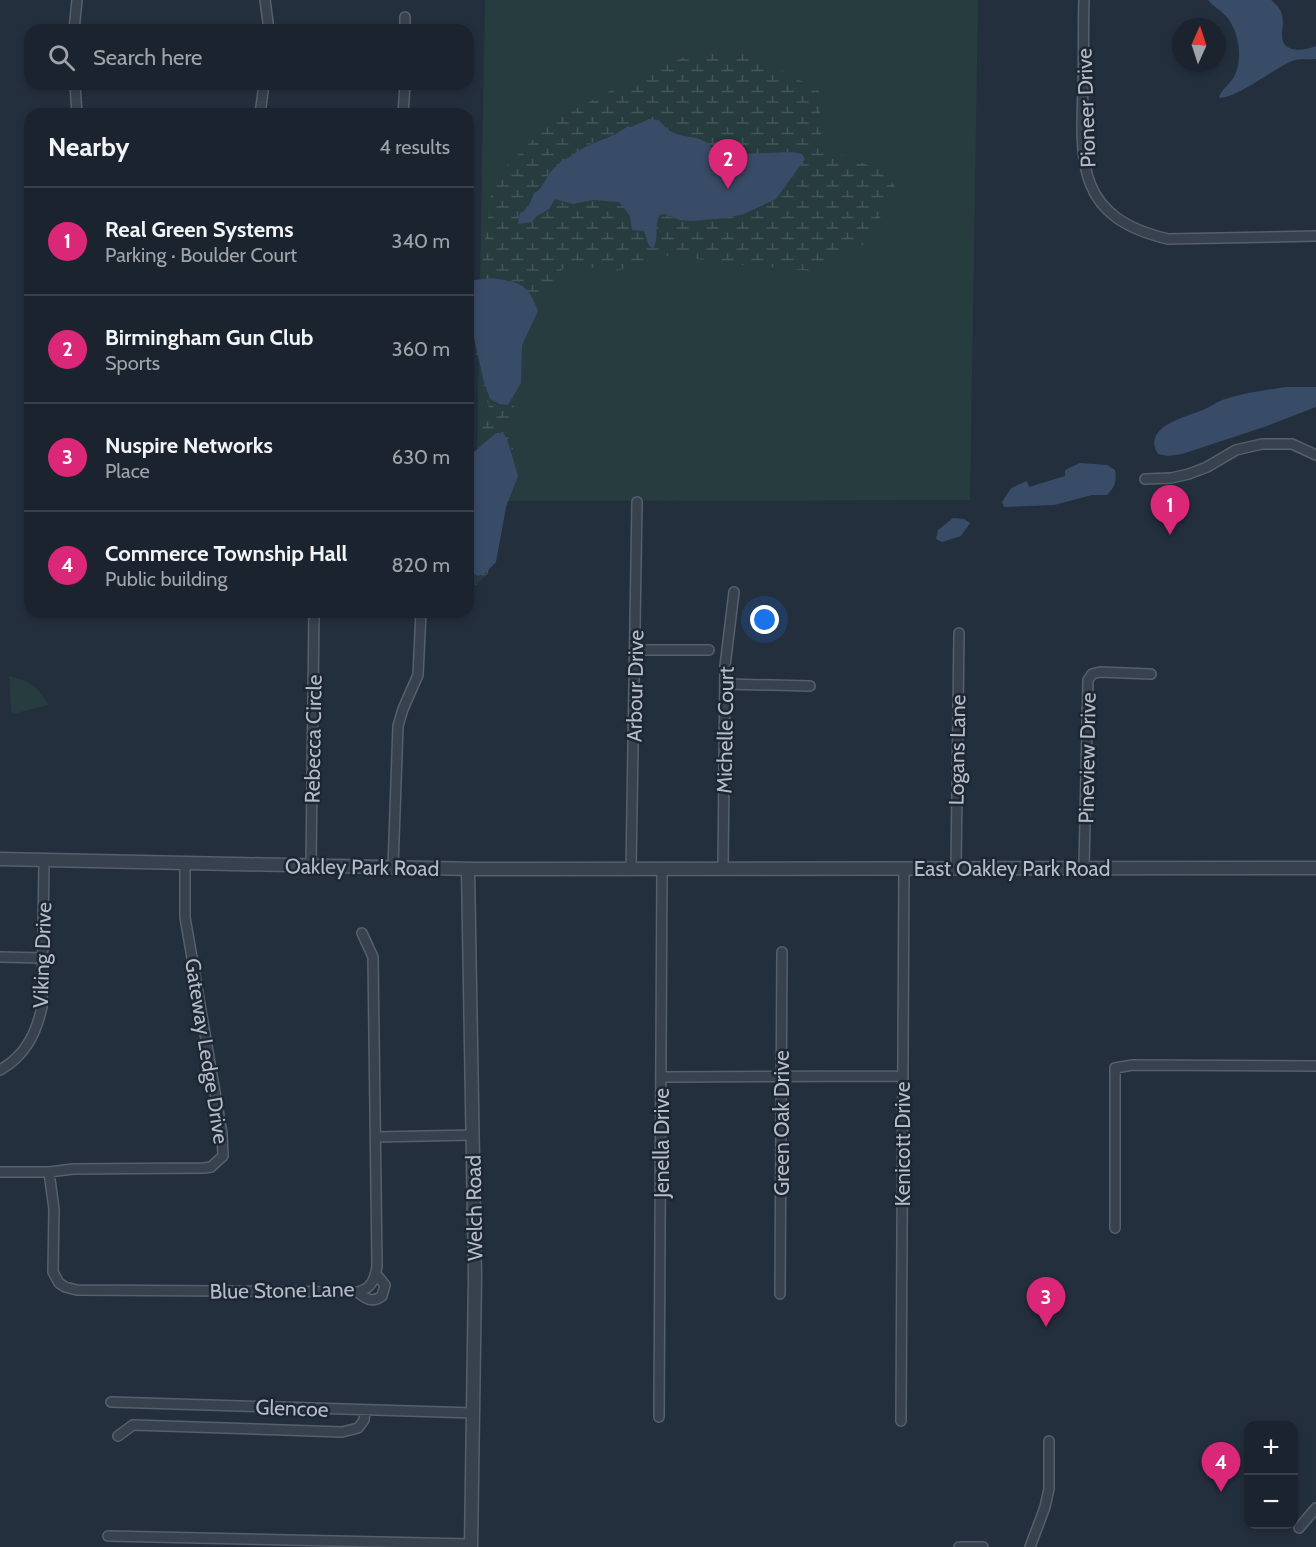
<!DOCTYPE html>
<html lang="en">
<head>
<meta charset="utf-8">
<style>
	:root { --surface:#1b232e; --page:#242b36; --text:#f1f3f6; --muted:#a0a4aa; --line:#39404a; --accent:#db2777 }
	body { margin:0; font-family:Cabin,sans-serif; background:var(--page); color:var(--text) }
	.controls { position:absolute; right:18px; bottom:18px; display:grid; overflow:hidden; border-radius:12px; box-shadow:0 3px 9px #0003 }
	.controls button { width:54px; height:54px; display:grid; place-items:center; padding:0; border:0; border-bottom:2px solid var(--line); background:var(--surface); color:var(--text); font:30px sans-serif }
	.compass { position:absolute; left:1172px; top:18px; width:54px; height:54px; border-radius:50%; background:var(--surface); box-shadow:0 3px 9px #0003; rotate:3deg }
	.you { position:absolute; left:765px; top:620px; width:21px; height:21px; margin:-15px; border:4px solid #fff; border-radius:50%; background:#1a73e8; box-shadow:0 0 0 9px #1a73e833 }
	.badge { display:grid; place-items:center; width:39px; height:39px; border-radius:50%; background:var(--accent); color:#fff; font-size:20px; font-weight:700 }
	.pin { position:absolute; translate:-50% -50px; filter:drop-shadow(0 2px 3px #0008) }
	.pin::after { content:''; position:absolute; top:32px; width:21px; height:18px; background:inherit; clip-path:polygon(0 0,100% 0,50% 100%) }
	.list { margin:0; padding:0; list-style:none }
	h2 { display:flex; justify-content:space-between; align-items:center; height:78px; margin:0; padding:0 24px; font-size:26px }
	h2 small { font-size:20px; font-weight:400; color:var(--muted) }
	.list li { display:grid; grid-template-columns:39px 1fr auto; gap:18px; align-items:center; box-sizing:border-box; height:108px; padding:0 24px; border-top:2px solid var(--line) }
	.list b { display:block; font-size:22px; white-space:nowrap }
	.list p { margin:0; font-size:20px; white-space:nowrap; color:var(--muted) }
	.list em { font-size:20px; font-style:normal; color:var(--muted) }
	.icon { flex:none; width:33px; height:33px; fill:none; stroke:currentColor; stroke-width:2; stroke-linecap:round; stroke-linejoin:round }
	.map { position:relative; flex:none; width:1316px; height:1547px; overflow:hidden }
	.search { position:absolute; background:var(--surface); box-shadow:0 3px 9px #0003; left:24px; top:24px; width:450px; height:66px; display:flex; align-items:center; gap:15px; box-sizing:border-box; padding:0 21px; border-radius:18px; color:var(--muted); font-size:22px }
	.panel { position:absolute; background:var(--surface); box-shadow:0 3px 9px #0003; left:24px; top:108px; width:450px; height:510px; border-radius:18px }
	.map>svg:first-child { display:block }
	.grass { fill:#263c3f }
	.wetland { fill:url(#wetland-marsh); fill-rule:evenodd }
	.water { fill:#394c67 }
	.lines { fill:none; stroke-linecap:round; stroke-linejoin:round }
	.minor-casing { stroke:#565f6c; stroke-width:12 }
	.tertiary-casing { stroke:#565f6c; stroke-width:15 }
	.minor { stroke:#38414e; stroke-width:9 }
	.tertiary { stroke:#38414e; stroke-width:12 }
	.labels { text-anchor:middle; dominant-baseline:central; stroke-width:5; stroke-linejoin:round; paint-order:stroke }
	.street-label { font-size:21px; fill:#b4bcc9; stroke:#1d2633 }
</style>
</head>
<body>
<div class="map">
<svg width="1316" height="1547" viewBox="0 0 1316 1547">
	<defs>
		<pattern id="wetland-marsh" width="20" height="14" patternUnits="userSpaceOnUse" patternTransform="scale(1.5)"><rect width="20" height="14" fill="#263c3f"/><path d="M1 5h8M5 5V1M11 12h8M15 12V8" fill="none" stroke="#435659"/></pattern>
	</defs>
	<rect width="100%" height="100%" fill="#242f3e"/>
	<path class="grass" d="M 485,0 L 978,0 L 970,500 L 476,501 Z
		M 9,676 C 31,682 37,685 48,705 L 13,714 L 11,711 Z"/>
	<path class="wetland" d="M 698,51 L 752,54 L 819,91 L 822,150 L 843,155 L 887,173 L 896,189 L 866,243 L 811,271 L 741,265 L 670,255 L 616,271 L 567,264 L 541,294 L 525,330 L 511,426 L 515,468 L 488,573 L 476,585 L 468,577 L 468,516 L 478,441 L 489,408 L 475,349 L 479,288 L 493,179 L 551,122 L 623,84 ZM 648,120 L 659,120 L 669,131 L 710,146 L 716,155 L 791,152 L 802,154 L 805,159 L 776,199 L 744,214 L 712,220 L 675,219 L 665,214 L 660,215 L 656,223 L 656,239 L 649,246 L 644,231 L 634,231 C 629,223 630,213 623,205 C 613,193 587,204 573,204 C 567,204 561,202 555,199 C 546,213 536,218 518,220 L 532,202 L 533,195 L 541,189 L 550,172 L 573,157 L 578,151 L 597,140 L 617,134 L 628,126 L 631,127 Z"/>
	<path class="water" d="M 1208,0 L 1271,0 C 1276,4 1281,9 1282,15 C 1284,22 1282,28 1282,34 C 1281,54 1304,51 1316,46 L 1316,59 C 1308,60 1300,58 1292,61 C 1271,70 1238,98 1219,98 C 1220,90 1231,84 1235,75 C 1243,57 1239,31 1226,16 C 1220,10 1213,6 1208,0 Z
		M 649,119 L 659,120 C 674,142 692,132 707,143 C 711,146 713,152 716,155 L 791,152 L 802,154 L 805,159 L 776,199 L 744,214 L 726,218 L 691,221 L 679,220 L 665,214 L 660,215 C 653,226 660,238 653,248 L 649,246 L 644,231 L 632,230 L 630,216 L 619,202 L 593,200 L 573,204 L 555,199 L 549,209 L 537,216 L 532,222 L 518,224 L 520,213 C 528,210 531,201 534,193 C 542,190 544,181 549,174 C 553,168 559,164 564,159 C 571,158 573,154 580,150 C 595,141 615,137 628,126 L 631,127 Z
		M 491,278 C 519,282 528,283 538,311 L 522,345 L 521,383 L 508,405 L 499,404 L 490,399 L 484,382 L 468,311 L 468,281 Z
		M 1286,387 L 1316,387 L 1316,407 L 1264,427 L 1182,454 L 1168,456 L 1158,454 C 1142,428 1182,418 1200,411 C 1209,408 1216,402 1225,399 C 1245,393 1266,390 1286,387 Z
		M 496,433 L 503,433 L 507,439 L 518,476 L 506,507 L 496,562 L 485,573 L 478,576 L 468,570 C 468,557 471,529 468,519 L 468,457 Z
		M 1080,463 L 1107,465 L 1115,470 C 1117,480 1115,487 1107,495 L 1092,495 L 1054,505 L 1004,507 L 1002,502 L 1011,488 L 1027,481 L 1029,487 L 1065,476 L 1065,470 Z
		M 953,518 L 964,519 L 970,523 L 961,536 L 942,542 L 936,539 L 938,530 Z"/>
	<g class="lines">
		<defs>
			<path id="minor" d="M 265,0 L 269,30
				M 1084,0 C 1083,29 1084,58 1083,87 C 1080,166 1078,218 1168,239 L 1316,236
				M 405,17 L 405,30
				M 74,30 L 77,0
				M 75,84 L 77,114
				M 260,114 L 264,84
				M 403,114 L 405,84
				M 1145,479 L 1171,478 L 1189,474 L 1207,467 L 1236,450 L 1262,444 L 1292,444 L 1316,455
				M 636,650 L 709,650
				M 726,684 L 810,686
				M 311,866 L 314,612
				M 393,868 L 398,726 L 403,709 L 418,675 L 421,612
				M 956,868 L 959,633
				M 1084,868 L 1088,680 L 1092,674 L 1100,672 L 1151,674
				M 631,869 L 637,502
				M 723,869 L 725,666 L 734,592
				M 0,957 L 44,958
				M 0,1070 C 25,1056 36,1034 42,1007 L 44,860
				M 661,1077 L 902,1076
				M 376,1137 L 473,1135
				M 0,1172 L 49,1172 L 73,1169 L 204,1168 L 211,1167 L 223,1156 L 222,1133 L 185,917 L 185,863
				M 49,1172 L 54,1209 L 53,1272 L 59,1283 L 65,1287 L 77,1290 L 358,1292 C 372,1288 375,1279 377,1266 L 373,957 L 362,933
				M 1115,1228 L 1115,1068 L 1133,1065 L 1316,1066
				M 358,1292 C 365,1299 373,1303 382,1296 L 385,1285 L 376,1274
				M 780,1294 L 782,952
				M 111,1402 L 474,1413
				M 659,1417 L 662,869
				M 901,1421 L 904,868
				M 118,1436 L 133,1425 L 342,1432 L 358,1428 L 364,1420 L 365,1411
				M 1299,1528 L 1316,1508
				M 108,1536 L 471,1544
				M 959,1547 L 983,1547
				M 1030,1547 L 1045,1507 L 1049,1489 L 1049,1441"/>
			<path id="tertiary" d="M 0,859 L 474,869 L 1316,868
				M 468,869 L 475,1277 L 471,1547"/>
		</defs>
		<use href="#minor" class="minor-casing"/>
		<use href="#tertiary" class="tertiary-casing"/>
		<use href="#minor" class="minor"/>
		<use href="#tertiary" class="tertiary"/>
	</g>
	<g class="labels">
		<g class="street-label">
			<text transform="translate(1086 108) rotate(-92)">Pioneer Drive</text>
			<text transform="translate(635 686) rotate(-89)">Arbour Drive</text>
			<text transform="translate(725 730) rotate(-89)">Michelle Court</text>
			<text transform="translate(313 739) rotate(-89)">Rebecca Circle</text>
			<text transform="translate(957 750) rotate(-89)">Logans Lane</text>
			<text transform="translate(1087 758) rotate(-89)">Pineview Drive</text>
			<text transform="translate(362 867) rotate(1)">Oakley Park Road</text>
			<text x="1012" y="868">East Oakley Park Road</text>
			<text transform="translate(42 955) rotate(-88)">Viking Drive</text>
			<text transform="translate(207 1051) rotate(81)">Gateway Ledge Drive</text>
			<text transform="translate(781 1123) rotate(-90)">Green Oak Drive</text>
			<text transform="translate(661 1143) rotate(-90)">Jenella Drive</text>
			<text transform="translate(902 1144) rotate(-90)">Kenicott Drive</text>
			<text transform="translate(474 1208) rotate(-91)">Welch Road</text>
			<text transform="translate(282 1290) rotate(-1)">Blue Stone Lane</text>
			<text transform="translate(292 1408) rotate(2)">Glencoe</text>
		</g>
	</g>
</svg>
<div class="controls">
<button>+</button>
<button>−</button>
</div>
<svg class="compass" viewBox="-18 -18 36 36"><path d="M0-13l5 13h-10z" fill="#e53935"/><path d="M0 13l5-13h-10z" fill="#a0a4aa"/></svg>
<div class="you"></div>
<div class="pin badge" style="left:1170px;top:535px">1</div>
<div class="pin badge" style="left:728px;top:189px">2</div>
<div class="pin badge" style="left:1046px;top:1327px">3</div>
<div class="pin badge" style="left:1221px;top:1492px">4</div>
<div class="search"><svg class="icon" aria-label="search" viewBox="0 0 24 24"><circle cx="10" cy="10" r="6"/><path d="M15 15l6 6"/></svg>Search here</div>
<section class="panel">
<h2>Nearby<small>4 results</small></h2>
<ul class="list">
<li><span class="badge">1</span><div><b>Real Green Systems</b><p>Parking · Boulder Court</p></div><em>340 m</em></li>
<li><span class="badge">2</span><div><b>Birmingham Gun Club</b><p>Sports</p></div><em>360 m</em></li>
<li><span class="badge">3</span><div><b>Nuspire Networks</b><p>Place</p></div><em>630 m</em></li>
<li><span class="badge">4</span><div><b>Commerce Township Hall</b><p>Public building</p></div><em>820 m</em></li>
</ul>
</section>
</div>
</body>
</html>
